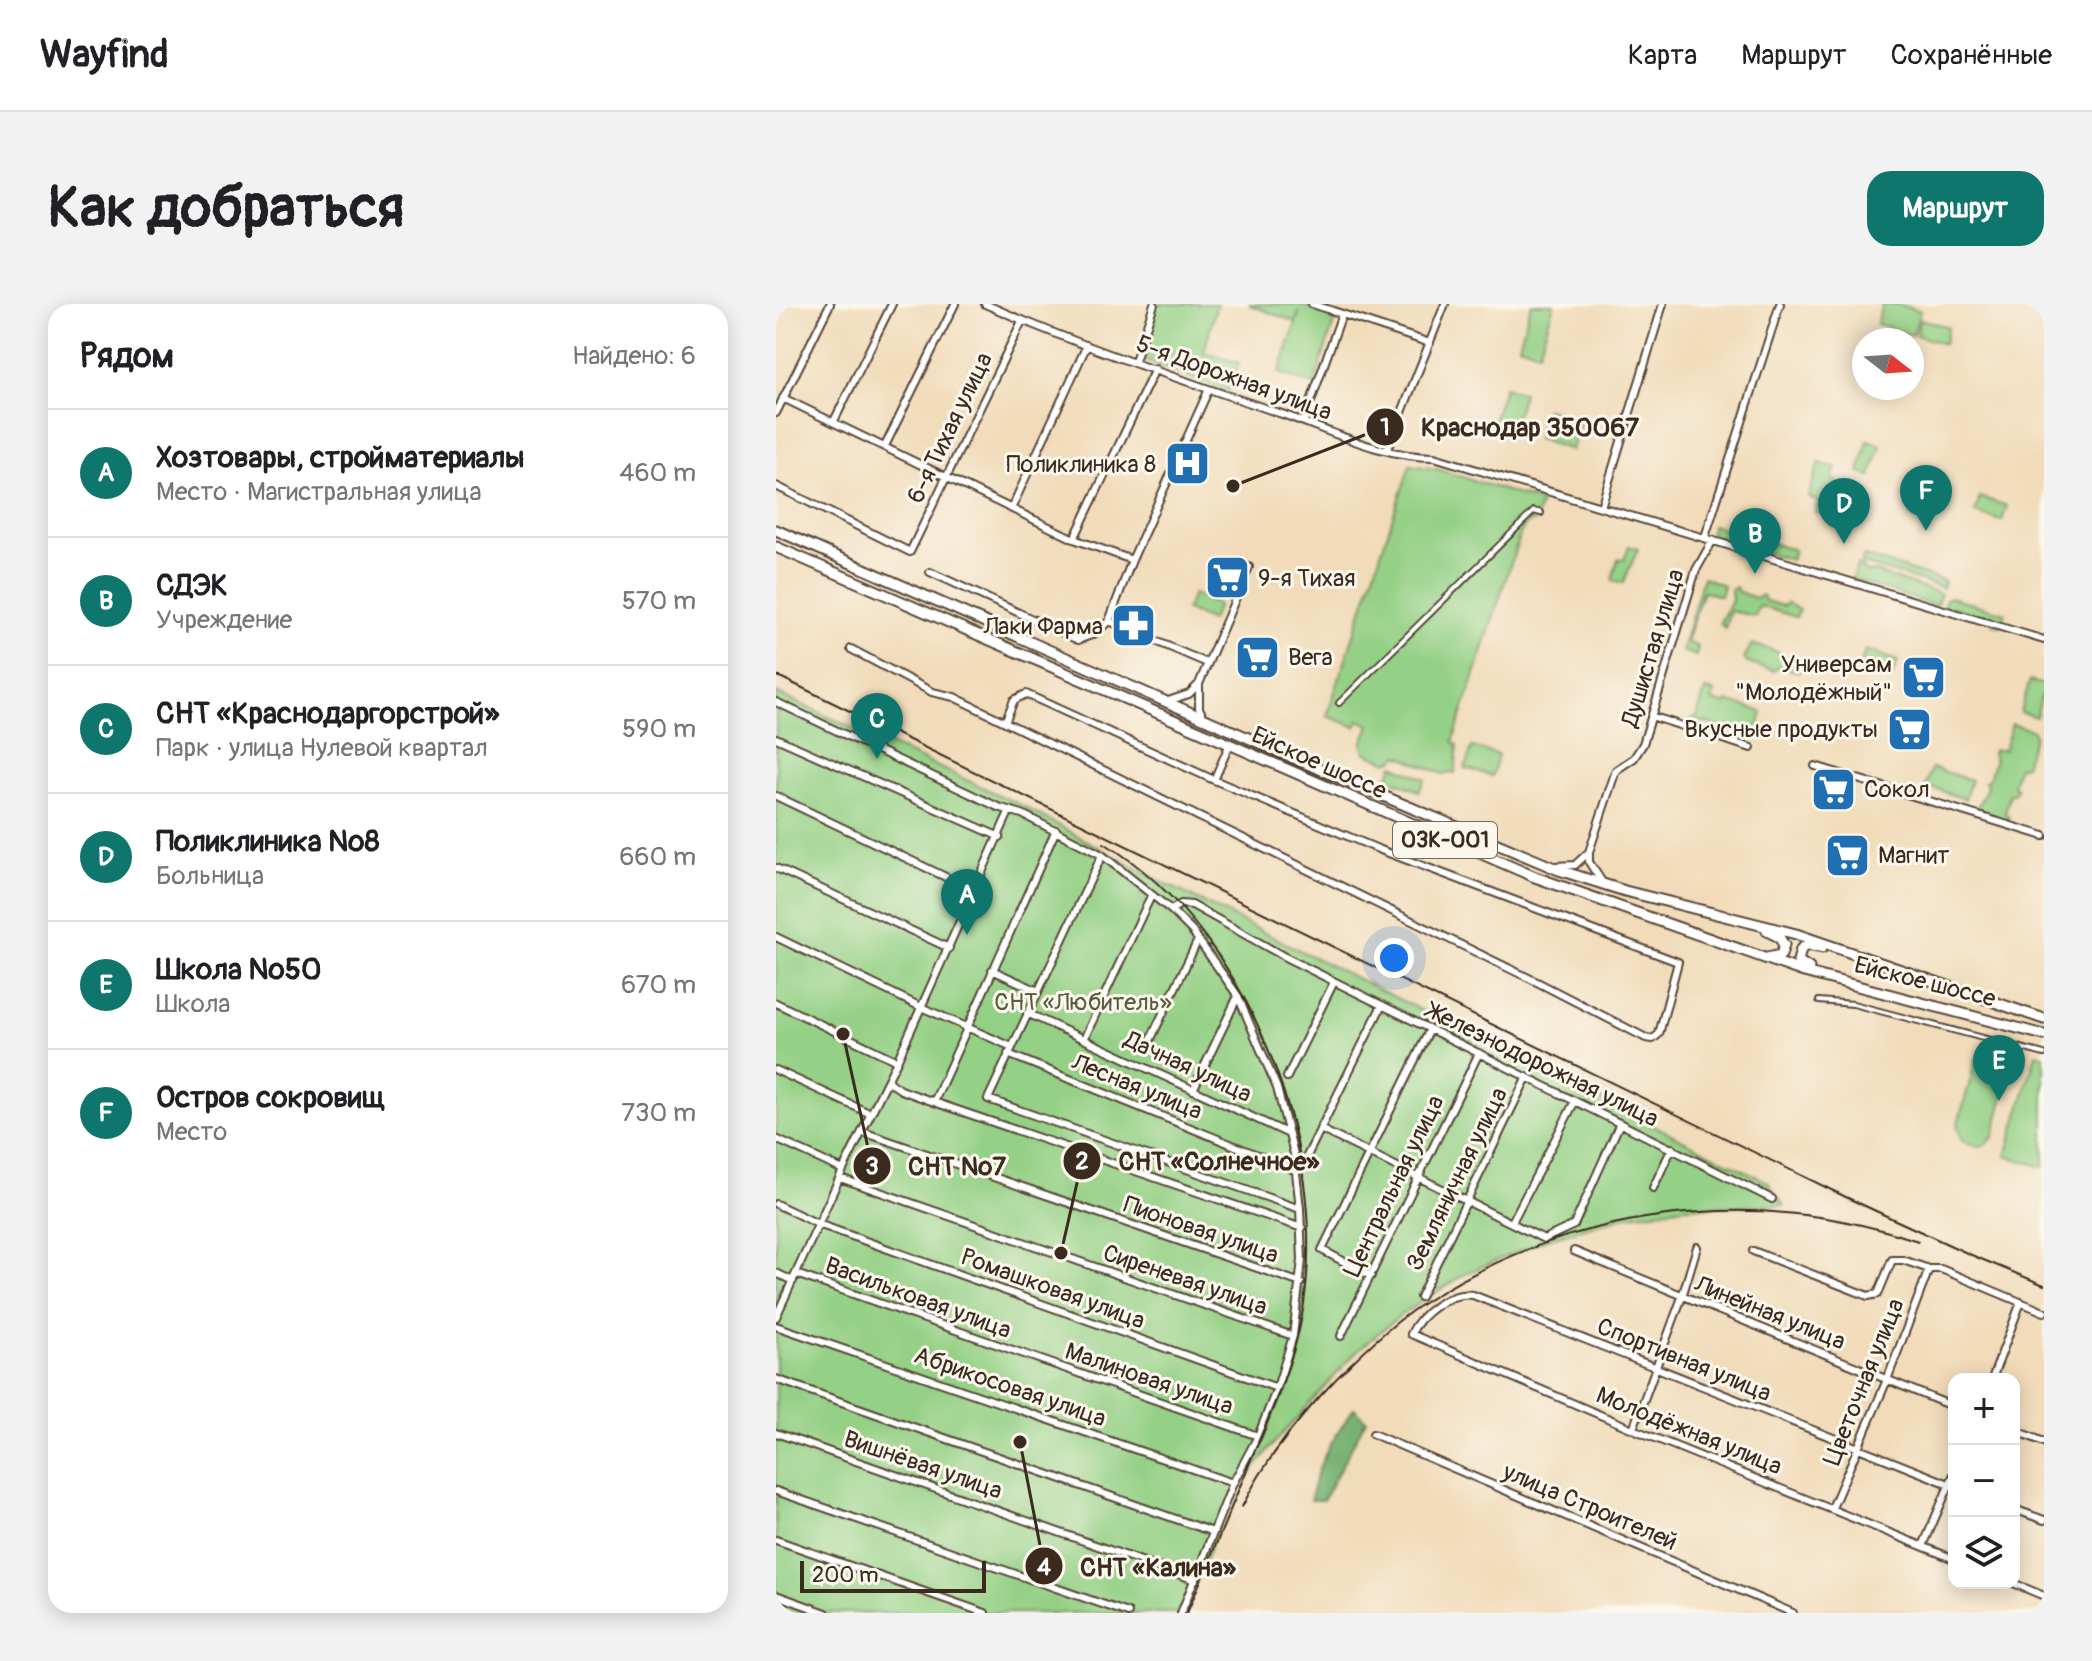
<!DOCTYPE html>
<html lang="ru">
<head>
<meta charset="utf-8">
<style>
	:root { --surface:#fff; --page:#f2f2f2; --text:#202124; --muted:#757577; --line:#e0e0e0; --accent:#0f766e }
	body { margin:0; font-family:Pangolin,sans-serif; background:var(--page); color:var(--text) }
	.controls { position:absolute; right:24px; bottom:24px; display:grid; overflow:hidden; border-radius:16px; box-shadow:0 4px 20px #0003 }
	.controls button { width:72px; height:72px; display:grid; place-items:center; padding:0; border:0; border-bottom:2px solid var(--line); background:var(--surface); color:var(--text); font:40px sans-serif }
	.compass { position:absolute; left:1076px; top:24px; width:72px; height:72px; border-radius:50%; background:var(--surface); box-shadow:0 4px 20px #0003; rotate:107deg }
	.scale { position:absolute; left:24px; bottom:20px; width:186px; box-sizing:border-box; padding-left:8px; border:4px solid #3b2a1e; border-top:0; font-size:22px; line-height:28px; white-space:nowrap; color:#3b2a1e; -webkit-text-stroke:6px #fbf7ec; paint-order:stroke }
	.you { position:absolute; left:618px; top:654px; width:28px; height:28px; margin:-20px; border:6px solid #fff; border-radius:50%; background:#1a73e8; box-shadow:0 0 0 12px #1a73e833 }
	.badge { display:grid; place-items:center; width:52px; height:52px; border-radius:50%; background:var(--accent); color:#fff; font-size:26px; font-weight:700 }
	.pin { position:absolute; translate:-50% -66px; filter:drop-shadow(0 2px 4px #0008) }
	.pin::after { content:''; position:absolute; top:42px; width:28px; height:24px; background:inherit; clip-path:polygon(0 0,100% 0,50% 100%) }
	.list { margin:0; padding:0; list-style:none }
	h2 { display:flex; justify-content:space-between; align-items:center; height:104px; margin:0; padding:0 32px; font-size:34px }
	h2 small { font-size:26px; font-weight:400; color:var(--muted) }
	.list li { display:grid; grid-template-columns:52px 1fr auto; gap:24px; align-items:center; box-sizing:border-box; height:128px; padding:0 32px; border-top:2px solid var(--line) }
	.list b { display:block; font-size:30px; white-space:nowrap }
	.list p { margin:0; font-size:26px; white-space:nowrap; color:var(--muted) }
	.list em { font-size:26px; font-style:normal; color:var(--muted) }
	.icon { flex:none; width:44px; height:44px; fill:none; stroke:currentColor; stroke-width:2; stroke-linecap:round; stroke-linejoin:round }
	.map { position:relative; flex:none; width:1268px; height:1309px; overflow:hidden; border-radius:24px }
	header { display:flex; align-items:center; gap:48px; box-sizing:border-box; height:112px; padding:0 40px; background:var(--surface); border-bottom:2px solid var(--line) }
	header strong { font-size:38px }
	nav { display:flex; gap:44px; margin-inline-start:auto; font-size:28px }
	.intro { display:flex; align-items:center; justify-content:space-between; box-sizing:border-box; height:192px; padding:0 48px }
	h1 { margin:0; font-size:56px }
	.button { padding:20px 36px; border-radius:24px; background:var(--accent); color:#fff; font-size:28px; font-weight:700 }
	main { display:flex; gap:48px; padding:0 48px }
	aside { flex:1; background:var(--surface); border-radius:24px; box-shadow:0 4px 20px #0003 }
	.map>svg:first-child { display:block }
	.green { fill:#94d085; stroke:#687d52; stroke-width:2 }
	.forest { fill:#77b272; stroke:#596e48; stroke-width:2 }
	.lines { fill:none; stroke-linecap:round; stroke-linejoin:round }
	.pedestrian-casing { stroke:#564535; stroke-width:8 }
	.minor-casing { stroke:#564535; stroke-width:10 }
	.primary-casing { stroke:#564535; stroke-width:13 }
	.pedestrian { stroke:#fff; stroke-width:4 }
	.minor { stroke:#fff; stroke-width:6 }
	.primary { stroke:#fff; stroke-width:9 }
	.rail { stroke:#3b2a1e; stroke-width:2 }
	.labels { text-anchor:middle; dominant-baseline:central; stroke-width:6; stroke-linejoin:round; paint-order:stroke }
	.shield { fill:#fbf7ec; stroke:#75685c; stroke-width:2 }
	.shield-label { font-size:22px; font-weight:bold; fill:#3b2a1e }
	.street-label { font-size:24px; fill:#3b2a1e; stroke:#fbf7ec }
	.poi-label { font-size:24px; fill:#3b2a1e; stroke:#fbf7ec; text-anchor:end }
	.park-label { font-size:24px; fill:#565c3d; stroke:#fbf7ec }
	.leader { fill:none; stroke:#3b2a1e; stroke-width:3 }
	.callout-dot { fill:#3b2a1e; stroke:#fbf7ec; stroke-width:3 }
	.mark-label { font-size:24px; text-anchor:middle; font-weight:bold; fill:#fff }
	.callout-label { font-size:26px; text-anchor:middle; font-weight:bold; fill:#3b2a1e; stroke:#fbf7ec; stroke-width:6; stroke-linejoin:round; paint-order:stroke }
</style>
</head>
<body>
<header>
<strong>Wayfind</strong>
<nav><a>Карта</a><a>Маршрут</a><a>Сохранённые</a></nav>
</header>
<div class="intro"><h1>Как добраться</h1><a class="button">Маршрут</a></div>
<main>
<aside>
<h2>Рядом<small>Найдено: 6</small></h2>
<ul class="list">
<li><span class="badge">A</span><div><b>Хозтовары, стройматериалы</b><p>Место · Магистральная улица</p></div><em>460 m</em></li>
<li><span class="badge">B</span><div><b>СДЭК</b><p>Учреждение</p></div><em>570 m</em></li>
<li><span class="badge">C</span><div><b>СНТ «Краснодаргорстрой»</b><p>Парк · улица Нулевой квартал</p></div><em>590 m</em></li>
<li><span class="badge">D</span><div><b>Поликлиника №8</b><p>Больница</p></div><em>660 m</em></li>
<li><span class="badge">E</span><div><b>Школа №50</b><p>Школа</p></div><em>670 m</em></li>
<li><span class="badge">F</span><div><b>Остров сокровищ</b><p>Место</p></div><em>730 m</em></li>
</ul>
</aside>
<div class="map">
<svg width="1268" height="1309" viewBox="0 0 1268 1309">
	<rect width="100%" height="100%" fill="#fbf7ec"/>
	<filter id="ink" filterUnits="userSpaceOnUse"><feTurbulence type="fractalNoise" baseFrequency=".0125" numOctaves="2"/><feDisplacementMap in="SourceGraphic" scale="16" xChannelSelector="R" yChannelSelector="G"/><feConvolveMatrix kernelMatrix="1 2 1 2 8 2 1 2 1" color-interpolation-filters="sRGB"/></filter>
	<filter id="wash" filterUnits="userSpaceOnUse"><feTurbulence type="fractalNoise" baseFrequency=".006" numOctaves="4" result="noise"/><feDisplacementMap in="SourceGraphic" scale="32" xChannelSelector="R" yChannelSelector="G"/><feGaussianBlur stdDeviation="1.8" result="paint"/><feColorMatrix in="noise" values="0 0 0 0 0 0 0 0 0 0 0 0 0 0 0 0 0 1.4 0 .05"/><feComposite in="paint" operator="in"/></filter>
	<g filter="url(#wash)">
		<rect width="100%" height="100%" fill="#f1dbba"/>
		<path class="green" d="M 381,0 L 441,0 L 428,48 L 463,59 L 452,87 L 364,55 Z
			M 472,0 L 523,0 L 560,12 L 538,81 L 503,69 L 524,7 L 519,18 Z
			M 755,0 L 778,0 L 763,48 L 743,41 Z
			M 1106,0 L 1121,0 L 1144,7 L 1137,31 L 1101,20 Z
			M 1144,15 L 1172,23 L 1168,40 L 1140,31 Z
			M 728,83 L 747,89 L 735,131 L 715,124 Z
			M 770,105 L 805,116 L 795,146 L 761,135 Z
			M 1092,137 L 1105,141 L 1095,172 L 1083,169 Z
			M 1043,159 L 1060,164 L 1056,174 L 1061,178 L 1055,201 L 1048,200 L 1044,210 L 1039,208 L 1042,197 L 1032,193 Z
			M 634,161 L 661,165 L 765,198 L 759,217 L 750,220 L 745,228 L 677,438 L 682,441 L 679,469 L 667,470 L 622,451 L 619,455 L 612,458 L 590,449 L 586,440 L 594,421 L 583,416 L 580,423 L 551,412 Z
			M 1204,193 L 1231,202 L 1226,217 L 1199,209 Z
			M 936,221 L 1018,246 L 1015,256 L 940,234 L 934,229 Z
			M 853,242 L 862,245 L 847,279 L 836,276 L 842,255 L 848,256 Z
			M 1088,252 L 1168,277 L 1167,284 L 1085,259 Z
			M 1081,261 L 1086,263 L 1089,268 L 1099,268 L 1165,290 L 1160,302 L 1076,275 Z
			M 927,273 L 947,281 L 944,292 L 927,287 L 910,338 L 922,343 L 920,352 L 906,347 Z
			M 960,283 L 962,288 L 980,294 L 986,291 L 989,297 L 1007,302 L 1011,299 L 1023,306 L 1020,313 L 983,302 L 979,312 L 954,307 L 949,324 L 944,319 C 946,311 956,299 956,296 C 956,293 955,289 955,286 Z
			M 417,290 L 442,301 L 435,317 L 410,306 Z
			M 1174,293 L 1229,309 L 1224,322 L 1217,320 L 1216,315 L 1177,303 L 1174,307 L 1167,304 L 1170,295 Z
			M 976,340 L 1003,348 L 1005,354 L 1025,360 L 1023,368 L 1003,362 L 998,367 L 971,359 L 968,354 Z
			M 1089,346 L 1122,357 L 1115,376 L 1083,365 Z
			M 1254,377 L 1268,381 L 1260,413 L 1244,408 Z
			M 929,386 L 938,388 L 936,396 L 950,401 L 951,397 L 987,408 L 978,434 L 925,417 L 919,422 L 915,421 L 914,416 L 921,413 Z
			M 0,389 L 245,501 L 376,573 L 992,878 L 1008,901 L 909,903 L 849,912 L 772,935 L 691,969 L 626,1010 L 582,1046 L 494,1144 L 451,1202 L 407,1309 L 0,1309 Z
			M 1236,420 L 1256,426 L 1259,430 L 1249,461 L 1242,463 L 1237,481 L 1241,485 L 1238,490 L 1234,490 L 1229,509 L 1233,513 L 1229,517 L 1202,509 L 1200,506 L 1211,483 L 1209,477 L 1213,475 L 1219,455 L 1216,450 L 1217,446 L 1228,446 Z
			M 696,443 L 722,451 L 716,472 L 689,464 Z
			M 617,461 L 649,475 L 643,487 L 612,474 Z
			M 1156,464 L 1195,476 L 1189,495 L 1150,482 Z
			M 1214,746 L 1230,752 L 1235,766 L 1217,833 L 1211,840 L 1202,843 L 1186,837 L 1181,823 L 1200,756 L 1206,749 Z
			M 1260,750 L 1268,752 L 1268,863 L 1230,852 Z"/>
		<path class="forest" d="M 578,1104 L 590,1116 L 547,1196 L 535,1196 C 538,1162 559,1132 578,1104 Z"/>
	</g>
	<g filter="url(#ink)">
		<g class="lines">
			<defs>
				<path id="pedestrian" d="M 563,399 L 758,207 L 765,209
					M 1043,697 L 1077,700 L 1268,750"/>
				<path id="minor" d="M 209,0 C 305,43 407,76 506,110 C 555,127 606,153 658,153 L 1268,336
					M 536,0 L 654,39
					M 359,57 L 378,0
					M 7,94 L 298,235 L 356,256
					M 0,109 L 54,0
					M 58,117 L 116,0
					M 528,117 L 566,10
					M 109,142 L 179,0
					M 611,146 L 669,0
					M 0,182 L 134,248 L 246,17
					M 236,203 L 311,41
					M 825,203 L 887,0
					M 929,233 L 1004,0
					M 298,235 L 379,65
					M 154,268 L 302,336 L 318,330 L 333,317 L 356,256 L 433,85
					M 333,317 L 431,359
					M 75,345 L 156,388 L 178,393 L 763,679 L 870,734 L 877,735 L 883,730 L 902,658 L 602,545 L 438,476 L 250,390 L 238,396 L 229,418
					M 392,397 L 413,390 L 423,380
					M 0,398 L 222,503 L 246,510 L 326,551 L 395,606 L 416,627 L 462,692 L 501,784 L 518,850 L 524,905 L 526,956 L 517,1032 L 501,1084 L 482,1132 L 457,1179 L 405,1309
					M 427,412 L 423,404 L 423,380 L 473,263
					M 875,412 L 975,444
					M 0,434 L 224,533
					M 1039,462 L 1268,532
					M 438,476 L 453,442
					M 0,492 L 199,587
					M 326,551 L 212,795 L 524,905
					M 778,562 L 799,561 L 813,548
					M 0,564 L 173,644
					M 826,578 L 813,558 L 813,548 L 840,466 L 858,454 L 867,440 L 920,266 L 937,236
					M 395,606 L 405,600 L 416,601 L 509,653 L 996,895
					M 0,633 L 145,703 L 236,743
					M 216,666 L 262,687
					M 0,699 L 121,757
					M 251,709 L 513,830
					M 308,735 L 375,592
					M 371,743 L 422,636
					M 232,750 L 521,867
					M 0,766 L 95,810
					M 511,773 L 558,678
					M 112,777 L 125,786 L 158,798 L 526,924
					M 417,786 L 462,692
					M 158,798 L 280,526
					M 544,825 L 768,935 L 798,921 L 844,819
					M 87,828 L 525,979
					M 0,835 L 67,866
					M 531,852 L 606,701
					M 64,874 L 517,1032
					M 877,884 L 896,844
					M 0,900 L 42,920 L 501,1084
					M 736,918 L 799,797
					M 798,947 L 1178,1103
					M 977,947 L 1092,992 L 1102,990 L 1116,956 L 1127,956 L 1153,965 L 1165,965 L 1268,1008
					M 0,969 L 17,977
					M 20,970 L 482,1132
					M 595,972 L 546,946 L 654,725
					M 644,993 L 751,773
					M 0,1013 L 67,866 L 121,757 L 233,508
					M 0,1022 L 457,1179
					M 565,1032 L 703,749
					M 0,1075 L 437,1228
					M 1216,1075 L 1245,998
					M 857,1125 L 906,993 L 921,943
					M 1238,1126 L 1268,1138
					M 0,1129 L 419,1276
					M 597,1130 L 1017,1309
					M 1178,1182 L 697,991 C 673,987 644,1010 635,1030 L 857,1125 L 1178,1255
					M 0,1187 L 352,1309
					M 1056,1204 L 1111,1076 L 1153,965
					M 1238,1205 L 1268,1216
					M 0,1236 L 209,1309
					M 1147,1242 L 1178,1170
					M 1237,1279 L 1268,1292
					M 0,1291 L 50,1309"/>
				<path id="primary" d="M 0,226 L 529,459 L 783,566 L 849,587 L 1020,630 L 1268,715
					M 0,243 L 759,573 L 1028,668 L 1268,731
					M 991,654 L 1005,651 L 1008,641 L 1003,633 L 991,627
					M 1033,664 L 1022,657 L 1025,645 L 1031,641 L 1046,644"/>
			</defs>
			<use href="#pedestrian" class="pedestrian-casing"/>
			<use href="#minor" class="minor-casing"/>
			<use href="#primary" class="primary-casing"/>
			<use href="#pedestrian" class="pedestrian"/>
			<use href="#minor" class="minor"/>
			<use href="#primary" class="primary"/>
			<path class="rail" d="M 0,371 L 1076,896 L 1193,950 L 1268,981
				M 328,539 C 481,631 568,876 518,1045 C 508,1078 494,1110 481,1141 C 458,1197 435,1253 411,1309
				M 466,1203 C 486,1162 515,1124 546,1090 C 577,1056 611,1023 649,998 C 795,904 978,881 1142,937"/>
		</g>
	</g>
	<defs>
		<symbol id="hospital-square" viewBox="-11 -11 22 22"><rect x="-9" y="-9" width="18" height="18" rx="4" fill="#1f6fb2" stroke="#fbf7ec"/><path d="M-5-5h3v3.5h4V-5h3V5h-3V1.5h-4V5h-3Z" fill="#fff"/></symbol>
		<symbol id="supermarket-square" viewBox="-11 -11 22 22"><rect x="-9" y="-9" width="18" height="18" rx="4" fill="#1f6fb2" stroke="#fbf7ec"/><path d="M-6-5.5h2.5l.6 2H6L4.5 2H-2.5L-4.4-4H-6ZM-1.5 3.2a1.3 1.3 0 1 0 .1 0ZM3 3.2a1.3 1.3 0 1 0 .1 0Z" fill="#fff"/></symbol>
		<symbol id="pharmacy-square" viewBox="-11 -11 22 22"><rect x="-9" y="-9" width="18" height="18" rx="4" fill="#1f6fb2" stroke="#fbf7ec"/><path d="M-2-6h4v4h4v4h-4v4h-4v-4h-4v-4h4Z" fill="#fff"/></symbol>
	</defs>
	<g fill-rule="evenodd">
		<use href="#hospital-square" x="386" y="134" width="51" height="51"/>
		<use href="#supermarket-square" x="426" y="248" width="51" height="51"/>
		<use href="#pharmacy-square" x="332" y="296" width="51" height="51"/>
		<use href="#supermarket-square" x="456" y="328" width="51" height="51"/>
		<use href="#supermarket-square" x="1122" y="348" width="51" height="51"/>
		<use href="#supermarket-square" x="1108" y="400" width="51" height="51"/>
		<use href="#supermarket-square" x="1032" y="460" width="51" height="51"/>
		<use href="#supermarket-square" x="1046" y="526" width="51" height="51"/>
	</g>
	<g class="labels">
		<rect class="shield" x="617" y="518" width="104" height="36" rx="6"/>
		<g class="shield-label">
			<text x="669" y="536">03К-001</text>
		</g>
		<g class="street-label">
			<text transform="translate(458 74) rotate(20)">5-я Дорожная улица</text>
			<text transform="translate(174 124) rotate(-64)">6-я Тихая улица</text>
			<text transform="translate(877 344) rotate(-73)">Душистая улица</text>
			<text transform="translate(543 459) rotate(24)">Ейское шоссе</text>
			<text transform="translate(1149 678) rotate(14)">Ейское шоссе</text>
			<text transform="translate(767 761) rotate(26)">Железнодорожная улица</text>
			<text transform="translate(412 763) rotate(25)">Дачная улица</text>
			<text transform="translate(361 783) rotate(22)">Лесная улица</text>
			<text transform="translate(681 875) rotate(-64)">Земляничная улица</text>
			<text transform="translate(618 882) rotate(-64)">Центральная улица</text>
			<text transform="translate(425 926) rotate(19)">Пионовая улица</text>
			<text transform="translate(409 976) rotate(19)">Сиреневая улица</text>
			<text transform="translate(277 985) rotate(20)">Ромашковая улица</text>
			<text transform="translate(142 994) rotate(20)">Васильковая улица</text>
			<text transform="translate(994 1009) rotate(22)">Линейная улица</text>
			<text transform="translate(908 1056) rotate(22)">Спортивная улица</text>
			<text transform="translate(373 1075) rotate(19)">Малиновая улица</text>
			<text transform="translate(1088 1078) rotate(-68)">Цветочная улица</text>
			<text transform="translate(234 1083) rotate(19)">Абрикосовая улица</text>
			<text transform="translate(913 1127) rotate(22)">Молодёжная улица</text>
			<text transform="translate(147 1161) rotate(19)">Вишнёвая улица</text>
			<text transform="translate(814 1203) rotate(23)">улица Строителей</text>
		</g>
		<g class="poi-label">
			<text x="380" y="160">Поликлиника 8</text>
			<text x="482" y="274" text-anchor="start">9-я Тихая</text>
			<text x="327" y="322">Лаки Фарма</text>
			<text x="512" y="353" text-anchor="start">Вега</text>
			<text x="1116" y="360">Универсам<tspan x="1116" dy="28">"Молодёжный"</tspan></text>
			<text x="1102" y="425">Вкусные продукты</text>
			<text x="1088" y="485" text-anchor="start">Сокол</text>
			<text x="1102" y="551" text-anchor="start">Магнит</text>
		</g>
		<g class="park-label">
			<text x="307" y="698">СНТ «Любитель»</text>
		</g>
	</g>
	<path class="leader" d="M457 182L609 123M285 949L306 857M67 730L96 862M244 1138L268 1262"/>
	<g class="callout-dot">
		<circle cx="457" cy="182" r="8"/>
		<circle cx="285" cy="949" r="8"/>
		<circle cx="67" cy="730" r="8"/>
		<circle cx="244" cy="1138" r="8"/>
		<circle cx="609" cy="123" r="20"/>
		<circle cx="306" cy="857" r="20"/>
		<circle cx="96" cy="862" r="20"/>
		<circle cx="268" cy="1262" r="20"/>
	</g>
	<g class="mark-label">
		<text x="609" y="131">1</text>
		<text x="306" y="865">2</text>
		<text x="96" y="870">3</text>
		<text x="268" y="1271">4</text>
	</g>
	<g class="callout-label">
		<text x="754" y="132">Краснодар 350067</text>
		<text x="443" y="866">СНТ «Солнечное»</text>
		<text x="181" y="871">СНТ №7</text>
		<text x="382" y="1272">СНТ «Калина»</text>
	</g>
</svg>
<div class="controls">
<button>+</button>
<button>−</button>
<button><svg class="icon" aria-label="layers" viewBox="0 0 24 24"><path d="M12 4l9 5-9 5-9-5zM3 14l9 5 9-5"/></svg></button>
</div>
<svg class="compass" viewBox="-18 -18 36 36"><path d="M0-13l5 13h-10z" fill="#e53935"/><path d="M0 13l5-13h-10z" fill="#757577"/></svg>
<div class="scale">200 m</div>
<div class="you"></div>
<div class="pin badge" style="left:191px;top:631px">A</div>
<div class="pin badge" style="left:979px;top:270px">B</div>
<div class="pin badge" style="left:101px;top:455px">C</div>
<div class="pin badge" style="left:1068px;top:240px">D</div>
<div class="pin badge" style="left:1223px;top:797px">E</div>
<div class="pin badge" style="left:1150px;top:227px">F</div>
</div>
</main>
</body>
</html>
